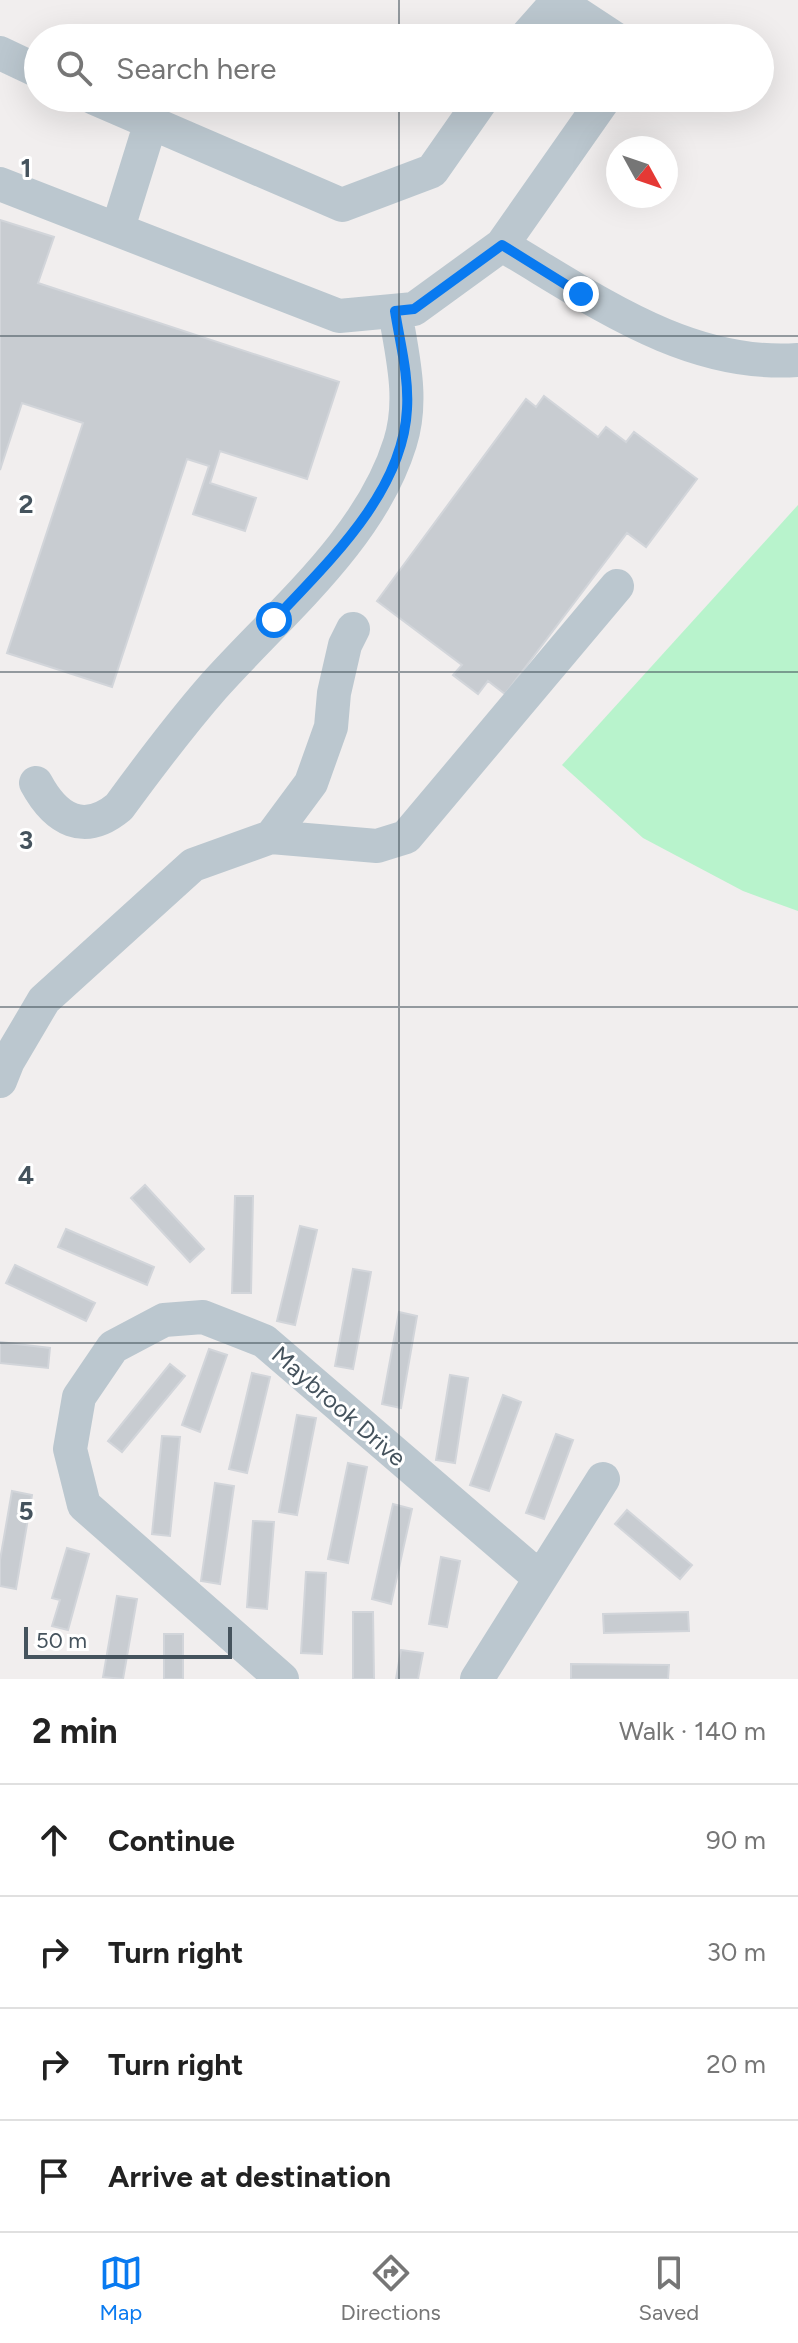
<!DOCTYPE html>
<html lang="en">
<head>
<meta charset="utf-8">
<style>
	:root { --surface:#fff; --page:#f2f2f2; --text:#222; --muted:#767676; --line:#e0e0e0; --accent:#097af0 }
	body { margin:0; font-family:Figtree,sans-serif; background:var(--page); color:var(--text) }
	.compass { position:absolute; left:606px; top:136px; width:72px; height:72px; border-radius:50%; background:var(--surface); box-shadow:0 8px 32px #0002; rotate:130deg }
	.scale { position:absolute; left:24px; bottom:20px; width:208px; box-sizing:border-box; padding-left:8px; border:4px solid #45535d; border-top:0; font-size:22px; line-height:28px; white-space:nowrap; color:#45535d; -webkit-text-stroke:6px #fff; paint-order:stroke }
	.stop { position:absolute; width:24px; height:24px; margin:-18px; border:6px solid #097af0; border-radius:50%; background:#fff }
	.stop.end { background:#097af0; border-color:#fff; box-shadow:0 2px 8px #0008 }
	.list { margin:0; padding:0; list-style:none }
	h2 { display:flex; justify-content:space-between; align-items:center; height:104px; margin:0; padding:0 32px; font-size:34px }
	h2 small { font-size:26px; font-weight:400; color:var(--muted) }
	.list li { display:grid; grid-template-columns:52px 1fr auto; gap:24px; align-items:center; box-sizing:border-box; height:112px; padding:0 32px; border-top:2px solid var(--line) }
	.list b { display:block; font-size:30px; white-space:nowrap }
	.list em { font-size:26px; font-style:normal; color:var(--muted) }
	.icon { flex:none; width:44px; height:44px; fill:none; stroke:currentColor; stroke-width:2; stroke-linecap:round; stroke-linejoin:round }
	.map { position:relative; flex:none; width:798px; height:1679px; overflow:hidden }
	.search { position:absolute; background:var(--surface); box-shadow:0 8px 32px #0002; left:24px; right:24px; top:24px; height:88px; display:flex; align-items:center; gap:20px; box-sizing:border-box; padding:0 28px; border-radius:44px; color:var(--muted); font-size:30px }
	.sheet { height:552px; background:var(--surface) }
	nav { display:flex; justify-content:space-around; align-items:center; box-sizing:border-box; height:112px; border-top:2px solid var(--line); background:var(--surface); font-size:22px; color:var(--muted) }
	nav a { display:grid; justify-items:center; gap:4px }
	nav .on { color:var(--accent) }
	.map>svg:first-child { display:block }
	.green { fill:#b8f3cc }
	.building { fill:#c8ccd1; stroke:#d2d5da; stroke-width:2 }
	.lines { fill:none; stroke-linecap:round; stroke-linejoin:round }
	.minor { stroke:#bbc7cf; stroke-width:34 }
	.route { stroke:#097af0; stroke-width:10 }
	.grid { fill:none; stroke:#45535d; stroke-width:2; stroke-opacity:0.55 }
	.labels { text-anchor:middle; dominant-baseline:central; stroke-width:6; stroke-linejoin:round; paint-order:stroke }
	.street-label { font-size:24px; fill:#45535d; stroke:#fff }
	.grid-label { font-size:26px; text-anchor:middle; font-weight:bold; fill:#45535d; stroke:#fff; stroke-width:6; stroke-linejoin:round; paint-order:stroke }
</style>
</head>
<body>
<div class="map">
<svg width="798" height="1679" viewBox="0 0 798 1679">
	<rect width="100%" height="100%" fill="#f1eeee"/>
	<path class="green" d="M 798,505 L 798,911 L 743,891 L 643,838 L 562,765 Z"/>
	<path class="building" d="M 0,220 L 54,237 L 38,283 L 339,382 L 307,479 L 220,451 L 210,483 L 256,498 L 245,531 L 193,514 L 209,466 L 187,459 L 112,687 L 7,653 L 83,423 L 22,403 L 0,470 Z
		M 544,396 L 598,437 L 606,427 L 626,442 L 634,432 L 697,479 L 646,547 L 627,533 L 505,694 L 488,681 L 478,694 L 453,675 L 462,665 L 377,601 L 526,399 L 536,407 Z
		M 145,1185 L 204,1249 L 190,1262 L 131,1198 Z
		M 235,1196 L 253,1196 L 251,1293 L 232,1293 Z
		M 300,1226 L 317,1230 L 295,1325 L 277,1321 Z
		M 66,1229 L 154,1267 L 147,1285 L 58,1247 Z
		M 15,1265 L 95,1303 L 86,1321 L 6,1283 Z
		M 353,1269 L 371,1272 L 353,1369 L 335,1366 Z
		M 399,1312 L 417,1316 L 401,1408 L 382,1404 Z
		M 0,1342 L 50,1348 L 48,1368 L 0,1363 Z
		M 209,1349 L 227,1355 L 200,1432 L 182,1425 Z
		M 170,1364 L 185,1376 L 122,1452 L 108,1441 Z
		M 252,1373 L 270,1377 L 247,1473 L 229,1469 Z
		M 450,1375 L 468,1378 L 455,1463 L 436,1460 Z
		M 503,1395 L 521,1402 L 489,1491 L 470,1485 Z
		M 297,1415 L 316,1418 L 297,1515 L 279,1512 Z
		M 556,1434 L 573,1440 L 544,1519 L 526,1513 Z
		M 162,1436 L 180,1437 L 170,1536 L 152,1534 Z
		M 348,1463 L 367,1467 L 348,1563 L 328,1559 Z
		M 215,1483 L 234,1486 L 220,1584 L 201,1581 Z
		M 12,1491 L 32,1495 L 16,1589 L 0,1586 L 0,1560 Z
		M 393,1504 L 412,1509 L 391,1604 L 372,1599 Z
		M 627,1510 L 692,1565 L 680,1579 L 615,1524 Z
		M 253,1521 L 274,1522 L 267,1609 L 247,1607 Z
		M 67,1548 L 89,1554 L 68,1630 L 52,1626 L 60,1600 L 52,1598 Z
		M 441,1557 L 460,1561 L 447,1627 L 429,1624 Z
		M 306,1572 L 326,1573 L 322,1654 L 301,1653 Z
		M 117,1596 L 137,1599 L 123,1679 L 103,1677 Z
		M 353,1612 L 373,1612 L 374,1679 L 353,1679 Z
		M 688,1612 L 689,1631 L 604,1633 L 603,1614 Z
		M 164,1634 L 183,1634 L 183,1679 L 164,1679 Z
		M 401,1650 L 423,1653 L 418,1679 L 396,1679 Z
		M 571,1664 L 669,1665 L 668,1679 L 571,1679 Z"/>
	<g class="lines">
		<path class="minor" d="M 525,38 L 548,12 L 564,5 L 614,38
			M 0,53 L 38,71
			M 94,98 L 342,205 L 432,171 L 483,98
			M 0,184 L 339,316 L 414,309 L 502,245 L 605,98
			M 118,228 L 150,125
			M 502,245 C 594,299 687,368 798,360
			M 36,783 C 56,820 84,836 119,807 C 149,766 179,726 213,687 C 278,614 370,540 400,443 C 414,399 402,355 395,311
			M 271,837 L 311,783 L 331,727 L 334,693 L 345,645 L 353,629
			M 0,1081 L 8,1061 L 44,1000 L 193,865 L 271,837 L 377,846 L 406,837 L 617,586
			M 282,1679 L 84,1505 L 70,1449 L 79,1397 L 113,1347 L 164,1320 L 203,1317 L 264,1341 L 540,1578
			M 477,1679 L 603,1479"/>
	</g>
	<g class="lines">
		<path class="route" d="M 274,620 C 327,563 403,493 407,409 C 409,376 400,343 395,311 L 414,309 L 502,245 L 581,294"/>
	</g>
	<path class="grid" d="M 399,0 L 399,38M 399,98 L 399,1679M 0,336 L 798,336M 0,672 L 798,672M 0,1007 L 798,1007M 0,1343 L 798,1343"/>
	<g class="labels">
		<g class="street-label">
			<text transform="translate(339 1406) rotate(41)">Maybrook Drive</text>
		</g>
	</g>
	<g class="grid-label">
		<text x="26" y="177">1</text>
		<text x="26" y="513">2</text>
		<text x="26" y="849">3</text>
		<text x="26" y="1184">4</text>
		<text x="26" y="1520">5</text>
	</g>
</svg>
<svg class="compass" viewBox="-18 -18 36 36"><path d="M0-13l5 13h-10z" fill="#e53935"/><path d="M0 13l5-13h-10z" fill="#767676"/></svg>
<div class="scale">50 m</div>
<div class="stop" style="left:274px;top:620px"></div>
<div class="stop end" style="left:581px;top:294px"></div>
<div class="search"><svg class="icon" aria-label="search" viewBox="0 0 24 24"><circle cx="10" cy="10" r="6"/><path d="M15 15l6 6"/></svg>Search here</div>
</div>
<section class="sheet">
<h2>2 min<small>Walk · 140 m</small></h2>
<ul class="list">
<li><svg class="icon" aria-label="ahead" viewBox="0 0 24 24"><path d="M12 20V5M6 11l6-6 6 6"/></svg><div><b>Continue</b></div><em>90 m</em></li>
<li><svg class="icon" aria-label="right" viewBox="0 0 24 24"><path d="M7 20v-9h11M14 6l5 5-5 5"/></svg><div><b>Turn right</b></div><em>30 m</em></li>
<li><svg class="icon" aria-label="right" viewBox="0 0 24 24"><path d="M7 20v-9h11M14 6l5 5-5 5"/></svg><div><b>Turn right</b></div><em>20 m</em></li>
<li><svg class="icon" aria-label="arrive" viewBox="0 0 24 24"><path d="M6 21V4h12l-3 4 3 4H6"/></svg><div><b>Arrive at destination</b></div></li>
</ul>
</section>
<nav>
<a class="on"><svg class="icon" aria-label="map" viewBox="0 0 24 24"><path d="M3 6l6-2 6 2 6-2v14l-6 2-6-2-6 2zM9 4v14M15 6v14"/></svg>Map</a>
<a><svg class="icon" aria-label="directions" viewBox="0 0 24 24"><path d="M12 3l9 9-9 9-9-9zM9 14v-3h6M13 9l2 2-2 2"/></svg>Directions</a>
<a><svg class="icon" aria-label="saved" viewBox="0 0 24 24"><path d="M7 4h10v16l-5-4-5 4z"/></svg>Saved</a>
</nav>
</body>
</html>
